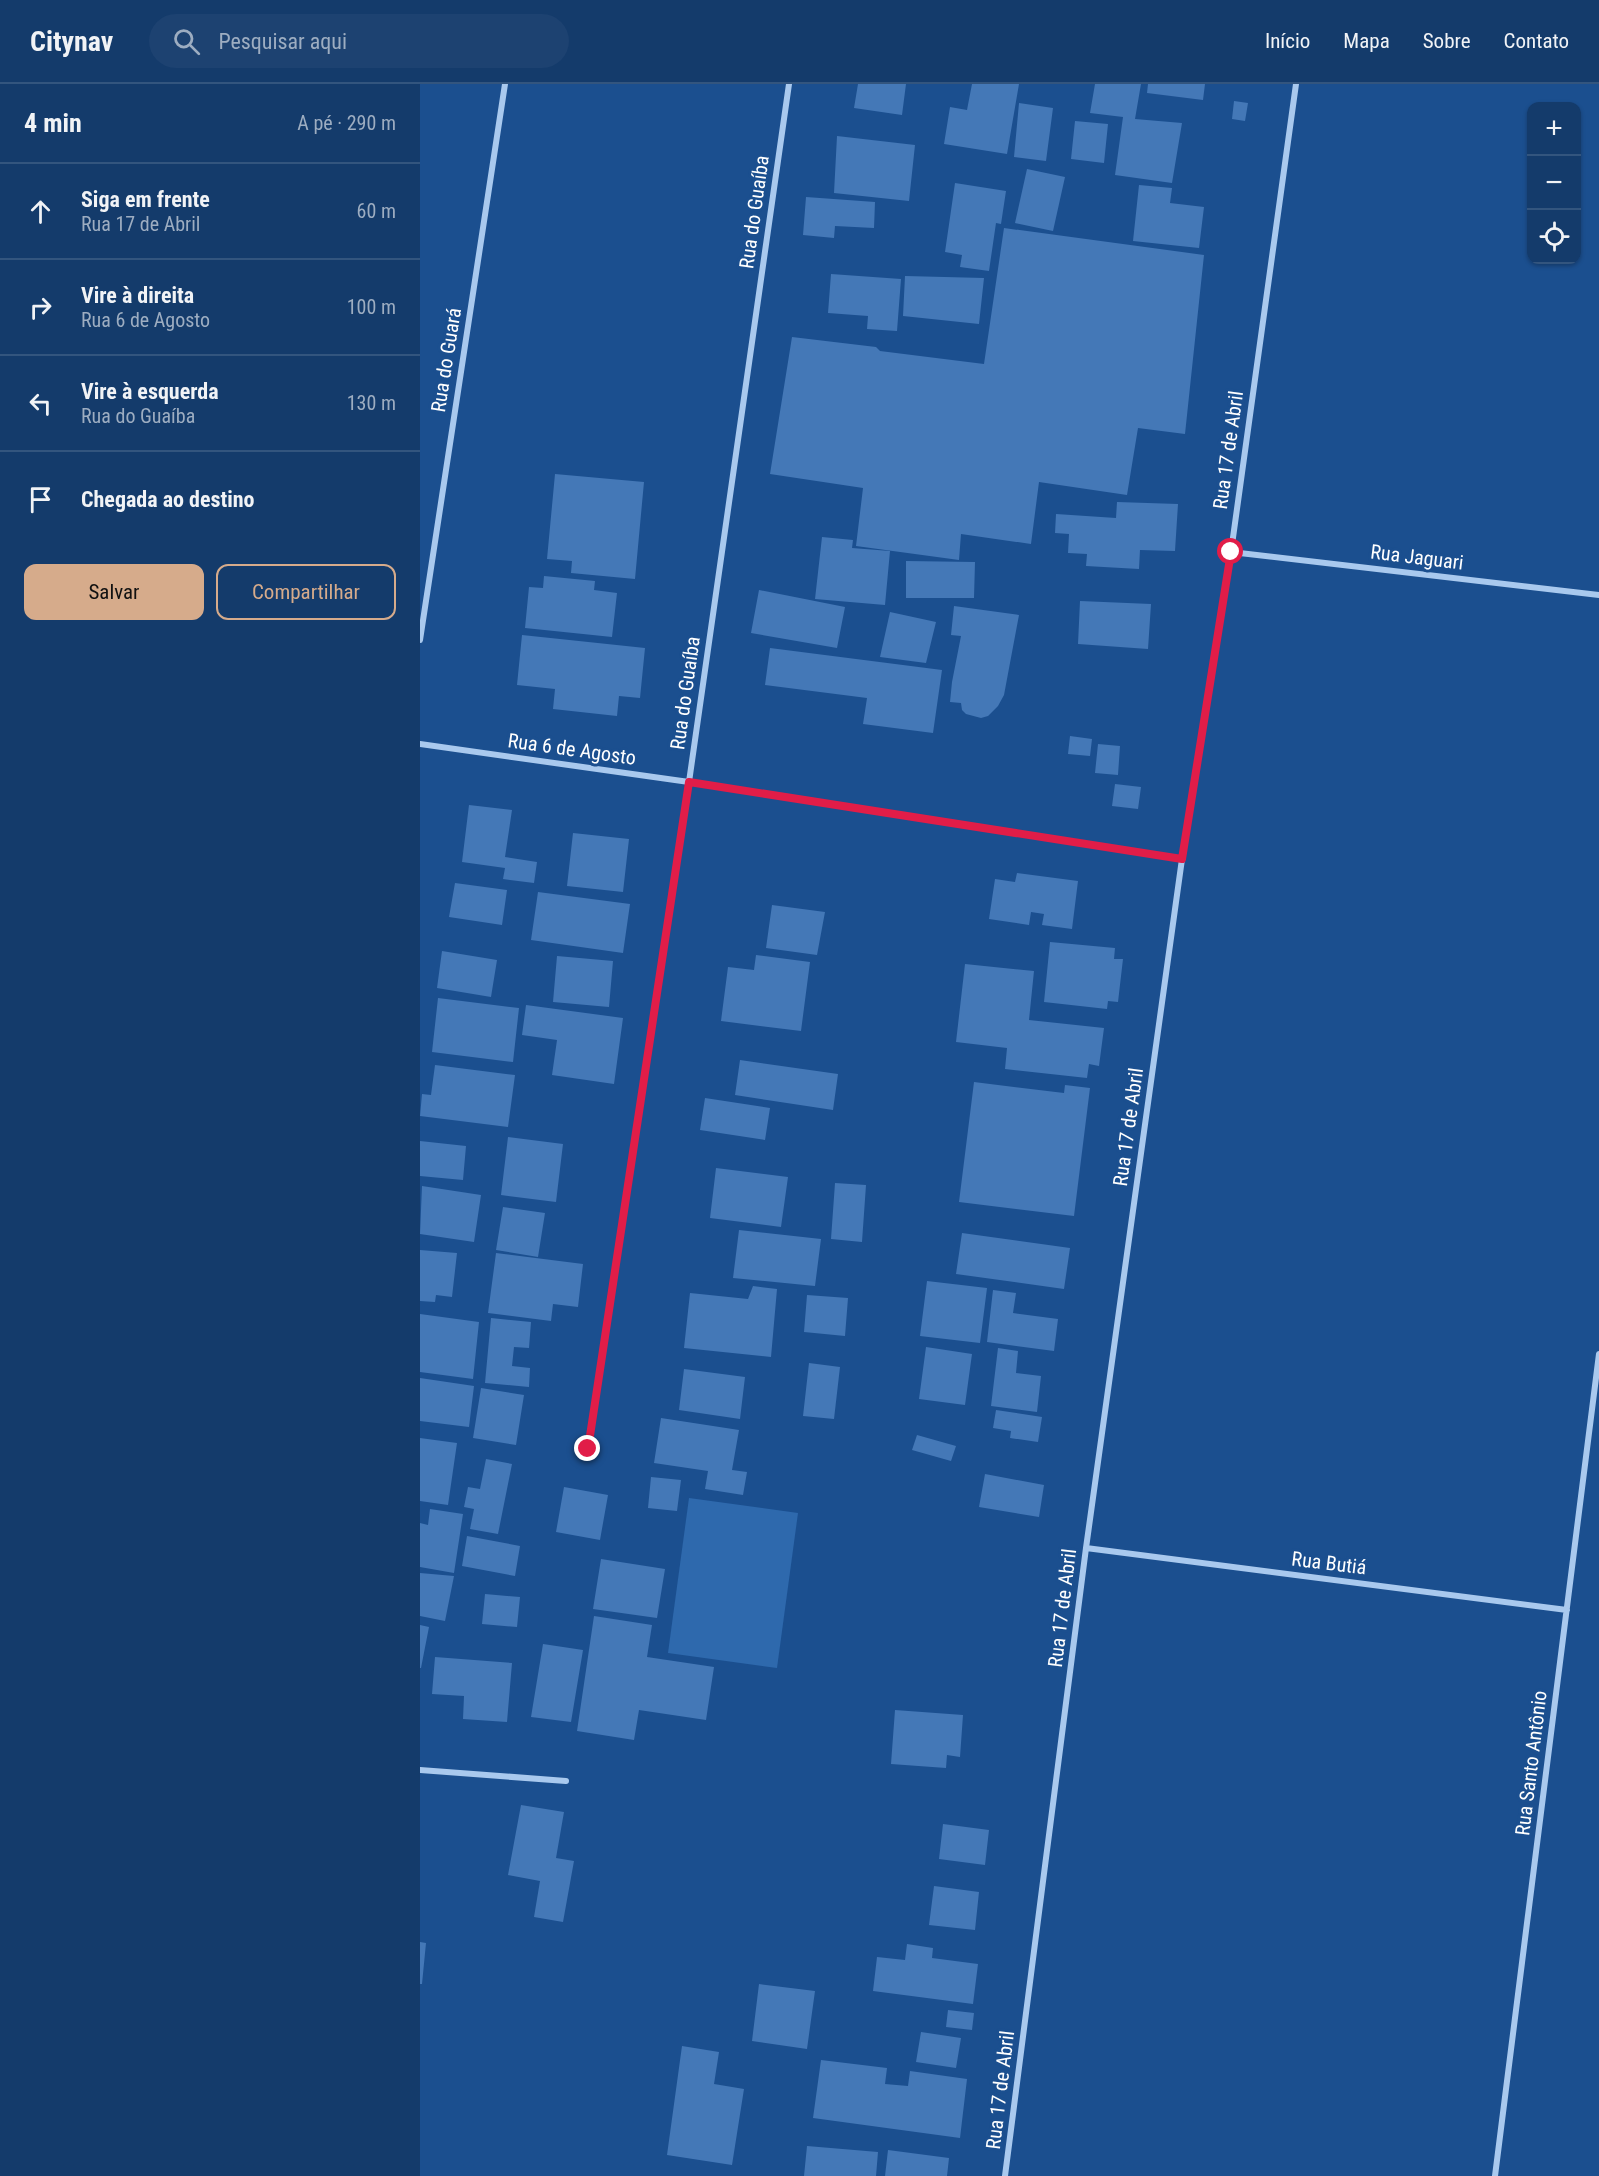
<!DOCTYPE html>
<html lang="pt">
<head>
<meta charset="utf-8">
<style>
	:root { --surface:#143b6b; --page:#1d4271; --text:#f1f3f6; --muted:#9dadc1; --line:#33557e; --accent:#d6ab8b }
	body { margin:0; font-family:"Roboto Condensed",sans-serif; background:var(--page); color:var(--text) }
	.controls { position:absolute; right:18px; top:18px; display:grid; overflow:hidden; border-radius:12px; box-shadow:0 2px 4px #0004 }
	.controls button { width:54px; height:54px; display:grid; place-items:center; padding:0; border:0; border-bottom:2px solid var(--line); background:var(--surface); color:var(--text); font:30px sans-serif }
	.stop { position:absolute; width:18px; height:18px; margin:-14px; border:4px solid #e11d48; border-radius:50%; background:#fff }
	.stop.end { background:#e11d48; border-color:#fff; box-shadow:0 2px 6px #0008 }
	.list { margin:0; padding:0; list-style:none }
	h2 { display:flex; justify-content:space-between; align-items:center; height:78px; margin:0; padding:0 24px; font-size:26px }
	h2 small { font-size:20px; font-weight:400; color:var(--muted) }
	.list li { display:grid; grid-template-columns:39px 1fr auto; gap:18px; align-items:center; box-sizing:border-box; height:96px; padding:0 24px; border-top:2px solid var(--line) }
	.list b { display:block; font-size:22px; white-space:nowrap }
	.list p { margin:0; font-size:20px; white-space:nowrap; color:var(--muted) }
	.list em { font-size:20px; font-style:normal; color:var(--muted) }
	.actions { display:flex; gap:12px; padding:18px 24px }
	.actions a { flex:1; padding:14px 0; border:2px solid var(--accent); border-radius:12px; text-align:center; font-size:21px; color:var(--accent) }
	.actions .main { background:var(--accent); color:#111 }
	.icon { flex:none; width:33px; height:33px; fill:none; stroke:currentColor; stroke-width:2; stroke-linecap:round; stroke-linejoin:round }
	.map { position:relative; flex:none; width:1179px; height:2092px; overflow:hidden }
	header { display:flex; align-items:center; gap:36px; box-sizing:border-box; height:84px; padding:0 30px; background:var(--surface); border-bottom:2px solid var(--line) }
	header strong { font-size:28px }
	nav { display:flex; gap:33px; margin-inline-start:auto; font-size:21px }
	.search { width:420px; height:54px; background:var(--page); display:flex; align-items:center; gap:15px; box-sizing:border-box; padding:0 21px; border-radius:33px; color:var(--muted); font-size:22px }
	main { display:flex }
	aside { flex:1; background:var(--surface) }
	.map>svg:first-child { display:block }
	.green { fill:#2e69ad }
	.building { fill:#4478b7 }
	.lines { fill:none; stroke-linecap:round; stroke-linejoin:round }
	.minor { stroke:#a9c9ee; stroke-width:6 }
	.route { stroke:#e11d48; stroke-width:8 }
	.labels { text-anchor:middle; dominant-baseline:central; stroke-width:6; stroke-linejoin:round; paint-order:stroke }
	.street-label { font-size:20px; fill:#fff; stroke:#1b4f8f }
</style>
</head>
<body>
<header>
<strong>Citynav</strong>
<div class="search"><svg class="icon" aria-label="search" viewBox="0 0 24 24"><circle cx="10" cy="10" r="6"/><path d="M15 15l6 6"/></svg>Pesquisar aqui</div>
<nav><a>Início</a><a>Mapa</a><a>Sobre</a><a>Contato</a></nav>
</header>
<main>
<aside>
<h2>4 min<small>A pé · 290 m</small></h2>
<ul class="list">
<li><svg class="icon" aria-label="ahead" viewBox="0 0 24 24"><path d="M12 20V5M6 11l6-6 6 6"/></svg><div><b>Siga em frente</b><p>Rua 17 de Abril</p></div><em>60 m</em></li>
<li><svg class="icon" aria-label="right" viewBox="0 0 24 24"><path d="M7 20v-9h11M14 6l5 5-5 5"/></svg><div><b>Vire à direita</b><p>Rua 6 de Agosto</p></div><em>100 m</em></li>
<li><svg class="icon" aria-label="left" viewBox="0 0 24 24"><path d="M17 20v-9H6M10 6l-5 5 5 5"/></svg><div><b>Vire à esquerda</b><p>Rua do Guaíba</p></div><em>130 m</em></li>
<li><svg class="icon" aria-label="arrive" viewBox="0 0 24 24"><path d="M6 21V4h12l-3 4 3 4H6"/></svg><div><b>Chegada ao destino</b></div></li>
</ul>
<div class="actions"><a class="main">Salvar</a><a>Compartilhar</a></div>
</aside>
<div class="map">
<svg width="1179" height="2092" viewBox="0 0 1179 2092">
	<rect width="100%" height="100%" fill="#1b4f8f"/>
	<path class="green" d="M 269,1414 L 378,1429 L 357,1584 L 248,1569 Z"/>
	<path class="building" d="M 438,0 L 486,0 L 482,31 L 434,24 Z
		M 552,0 L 599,0 L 587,70 L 524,60 L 530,23 L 547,26 Z
		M 675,0 L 721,0 L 715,35 L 762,39 L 752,99 L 695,91 L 703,33 L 670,29 Z
		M 728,0 L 785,0 L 783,16 L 727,9 Z
		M 814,17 L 828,19 L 825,37 L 812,35 Z
		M 599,19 L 633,24 L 626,77 L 594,73 Z
		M 655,37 L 688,40 L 684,79 L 651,75 Z
		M 417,52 L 495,61 L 489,117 L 414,109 Z
		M 607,85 L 645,93 L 633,147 L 595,139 Z
		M 535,99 L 586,107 L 581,140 L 576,139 L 569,187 L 540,183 L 542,171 L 525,168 Z
		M 719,101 L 752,104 L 750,119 L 784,123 L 779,164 L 713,157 Z
		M 386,113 L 455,118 L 454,144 L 415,142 L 414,154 L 383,151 Z
		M 584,144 L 784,171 L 765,350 L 718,344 L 707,411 L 619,398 L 611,460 L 541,450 L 539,476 L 436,462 L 443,404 L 350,390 L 372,253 L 456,263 L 460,267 L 564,280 Z
		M 411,190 L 481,195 L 477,247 L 447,245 L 448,232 L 408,229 Z
		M 485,192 L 564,194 L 559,240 L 483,232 Z
		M 135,390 L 224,398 L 215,495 L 151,489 L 152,477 L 127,475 Z
		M 697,418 L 758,420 L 755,467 L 720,466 L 719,485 L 666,482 L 667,470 L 648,469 L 649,450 L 635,449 L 636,430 L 696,434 Z
		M 402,453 L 433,456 L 432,464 L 470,467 L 465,521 L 395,515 Z
		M 486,477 L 555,478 L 554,514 L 486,514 Z
		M 124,492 L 175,497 L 174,506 L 197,509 L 192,553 L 105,544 L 109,503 L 123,504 Z
		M 339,506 L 425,523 L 417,564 L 331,549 Z
		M 660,517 L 731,520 L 728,565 L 658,560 Z
		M 534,522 L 599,531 L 584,611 L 578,622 L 568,632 L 561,634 L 546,630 L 542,626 L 541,619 L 530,618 L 532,598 L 541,552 L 531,551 Z
		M 470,528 L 516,538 L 506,579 L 460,573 Z
		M 102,551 L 225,564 L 220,614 L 199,612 L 197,632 L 133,625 L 135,605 L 97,601 Z
		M 350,564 L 522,586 L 513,649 L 443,640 L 447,614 L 345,601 Z
		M 650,652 L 672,655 L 670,672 L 648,670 Z
		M 678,660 L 700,662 L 698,691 L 675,689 Z
		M 695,700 L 721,703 L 718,725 L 692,722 Z
		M 49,721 L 92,726 L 85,773 L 117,778 L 114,799 L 83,795 L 85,784 L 42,778 Z
		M 153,749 L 209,755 L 203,808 L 147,802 Z
		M 597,789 L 658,797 L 652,845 L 622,841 L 624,830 L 611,828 L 609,841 L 569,835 L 575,795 L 595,798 Z
		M 35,799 L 87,806 L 82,841 L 29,833 Z
		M 118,808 L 210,820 L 203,869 L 111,856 Z
		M 352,821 L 405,828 L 397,871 L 346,864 Z
		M 630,858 L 695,864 L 694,875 L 703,875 L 698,918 L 688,917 L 687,925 L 624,918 Z
		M 22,867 L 77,876 L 71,913 L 17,904 Z
		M 336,871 L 390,878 L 381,947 L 301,937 L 308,883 L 334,886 Z
		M 137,872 L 193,877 L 189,923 L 133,918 Z
		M 545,880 L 614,887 L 609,936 L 684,944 L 679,982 L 669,980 L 667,994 L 585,985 L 587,964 L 536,958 Z
		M 18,914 L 99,924 L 93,978 L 12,968 Z
		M 106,921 L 203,934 L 194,1000 L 132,991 L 137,956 L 102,951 Z
		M 320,976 L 418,990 L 413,1026 L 315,1011 Z
		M 15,981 L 95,991 L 88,1043 L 0,1032 L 2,1010 L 11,1011 Z
		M 554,998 L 644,1009 L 645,1001 L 670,1004 L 654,1132 L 539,1118 Z
		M 285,1014 L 350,1024 L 345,1056 L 280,1046 Z
		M 88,1053 L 143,1060 L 136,1118 L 81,1111 Z
		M 0,1057 L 46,1062 L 43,1096 L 0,1092 Z
		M 296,1084 L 368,1093 L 361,1143 L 290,1134 Z
		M 415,1099 L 446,1101 L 442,1158 L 411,1155 Z
		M 2,1102 L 61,1111 L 54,1158 L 0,1150 Z
		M 83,1123 L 125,1129 L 118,1173 L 76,1166 Z
		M 319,1146 L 401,1155 L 395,1202 L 313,1194 Z
		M 542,1149 L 650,1164 L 644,1205 L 536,1190 Z
		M 0,1166 L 37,1169 L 32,1213 L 16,1211 L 15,1218 L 0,1217 Z
		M 76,1169 L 163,1180 L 158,1223 L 133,1220 L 131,1237 L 68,1229 Z
		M 507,1197 L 567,1204 L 560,1259 L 500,1252 Z
		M 333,1202 L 357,1205 L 351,1273 L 264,1264 L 270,1209 L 328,1215 Z
		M 573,1206 L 596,1209 L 593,1229 L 638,1235 L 634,1267 L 567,1258 Z
		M 387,1211 L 428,1214 L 425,1252 L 384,1248 Z
		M 0,1230 L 59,1238 L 53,1295 L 0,1288 Z
		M 71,1234 L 111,1238 L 109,1264 L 94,1263 L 92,1282 L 110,1284 L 109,1303 L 65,1299 Z
		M 506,1263 L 552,1270 L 545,1321 L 499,1315 Z
		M 578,1264 L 598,1267 L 596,1289 L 621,1292 L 617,1328 L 571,1322 Z
		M 389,1279 L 420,1283 L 414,1335 L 383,1332 Z
		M 264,1285 L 325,1293 L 320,1335 L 259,1326 Z
		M 0,1294 L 54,1302 L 49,1343 L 0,1337 Z
		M 61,1304 L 104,1311 L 96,1361 L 53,1354 Z
		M 576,1326 L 622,1333 L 618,1358 L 590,1354 L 591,1347 L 573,1344 Z
		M 241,1334 L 319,1346 L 312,1386 L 327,1388 L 323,1411 L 285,1405 L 288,1387 L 234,1379 Z
		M 497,1351 L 536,1362 L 531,1377 L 492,1366 Z
		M 0,1354 L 37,1359 L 28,1421 L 0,1417 Z
		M 66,1375 L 92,1380 L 78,1450 L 50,1445 L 54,1425 L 44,1423 L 48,1403 L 60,1405 Z
		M 565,1390 L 624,1401 L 619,1433 L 559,1423 Z
		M 231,1393 L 261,1396 L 257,1427 L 228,1424 Z
		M 144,1403 L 188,1411 L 180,1456 L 136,1448 Z
		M 10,1425 L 43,1430 L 34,1489 L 0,1483 L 0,1439 L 8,1441 Z
		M 47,1452 L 100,1462 L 95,1492 L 42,1482 Z
		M 181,1475 L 245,1485 L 237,1534 L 173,1525 Z
		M 0,1489 L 34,1492 L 25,1537 L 0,1532 Z
		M 65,1510 L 100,1513 L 97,1543 L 62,1540 Z
		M 174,1532 L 232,1541 L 227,1573 L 294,1583 L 286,1636 L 219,1626 L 214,1656 L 157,1647 Z
		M 0,1541 L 9,1543 L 1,1584 L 0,1584 Z
		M 123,1560 L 163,1566 L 151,1638 L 111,1633 Z
		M 15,1573 L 92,1579 L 87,1638 L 43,1635 L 44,1612 L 12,1610 Z
		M 475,1626 L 543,1631 L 540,1673 L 527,1671 L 526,1684 L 471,1680 Z
		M 101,1721 L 144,1728 L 136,1774 L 154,1777 L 143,1838 L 114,1833 L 120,1797 L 88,1791 Z
		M 523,1740 L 569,1746 L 565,1781 L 519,1775 Z
		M 514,1802 L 559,1808 L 555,1846 L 509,1841 Z
		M 0,1858 L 6,1859 L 2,1900 L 0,1900 Z
		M 487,1860 L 513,1864 L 512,1874 L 558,1880 L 553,1920 L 453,1907 L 457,1873 L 485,1876 Z
		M 339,1900 L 395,1907 L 387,1965 L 332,1957 Z
		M 528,1926 L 554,1929 L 552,1946 L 526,1943 Z
		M 501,1948 L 541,1954 L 536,1984 L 496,1978 Z
		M 262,1962 L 299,1968 L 294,2000 L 324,2005 L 312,2081 L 247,2071 Z
		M 401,1976 L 467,1984 L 465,2000 L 488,2002 L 490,1987 L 547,1995 L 540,2054 L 393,2034 Z
		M 387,2062 L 458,2068 L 456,2092 L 384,2092 Z
		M 468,2066 L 529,2074 L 527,2092 L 465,2092 Z"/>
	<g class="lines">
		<path class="minor" d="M 811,468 L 1179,511
			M 0,556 L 85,0
			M 0,660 L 269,698 L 762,775
			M 168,1365 L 269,698 L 369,0
			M 666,1464 L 1147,1526
			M 0,1686 L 146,1697
			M 585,2092 L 666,1464 L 762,775 L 811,468 L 876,0
			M 1075,2092 L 1179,1270"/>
	</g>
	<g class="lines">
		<path class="route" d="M 168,1365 L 269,698 L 762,775 L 811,468"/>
	</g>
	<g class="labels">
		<g class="street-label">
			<text transform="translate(334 128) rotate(-82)">Rua do Guaíba</text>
			<text transform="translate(26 276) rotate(-81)">Rua do Guará</text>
			<text transform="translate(808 366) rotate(-82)">Rua 17 de Abril</text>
			<text transform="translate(997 473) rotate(7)">Rua Jaguari</text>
			<text transform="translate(265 609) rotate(-82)">Rua do Guaíba</text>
			<text transform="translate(152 665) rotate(8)">Rua 6 de Agosto</text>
			<text transform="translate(708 1043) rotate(-82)">Rua 17 de Abril</text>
			<text transform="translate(909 1479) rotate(7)">Rua Butiá</text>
			<text transform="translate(642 1524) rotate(-83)">Rua 17 de Abril</text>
			<text transform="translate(1111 1679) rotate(-83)">Rua Santo Antônio</text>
			<text transform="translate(580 2006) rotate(-83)">Rua 17 de Abril</text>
		</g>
	</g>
</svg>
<div class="controls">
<button>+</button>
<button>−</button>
<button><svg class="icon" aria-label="locate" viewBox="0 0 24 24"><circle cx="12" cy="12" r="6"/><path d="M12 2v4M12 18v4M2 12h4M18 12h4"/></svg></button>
</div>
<div class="stop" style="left:811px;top:468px"></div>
<div class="stop end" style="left:168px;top:1365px"></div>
</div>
</main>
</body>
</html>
